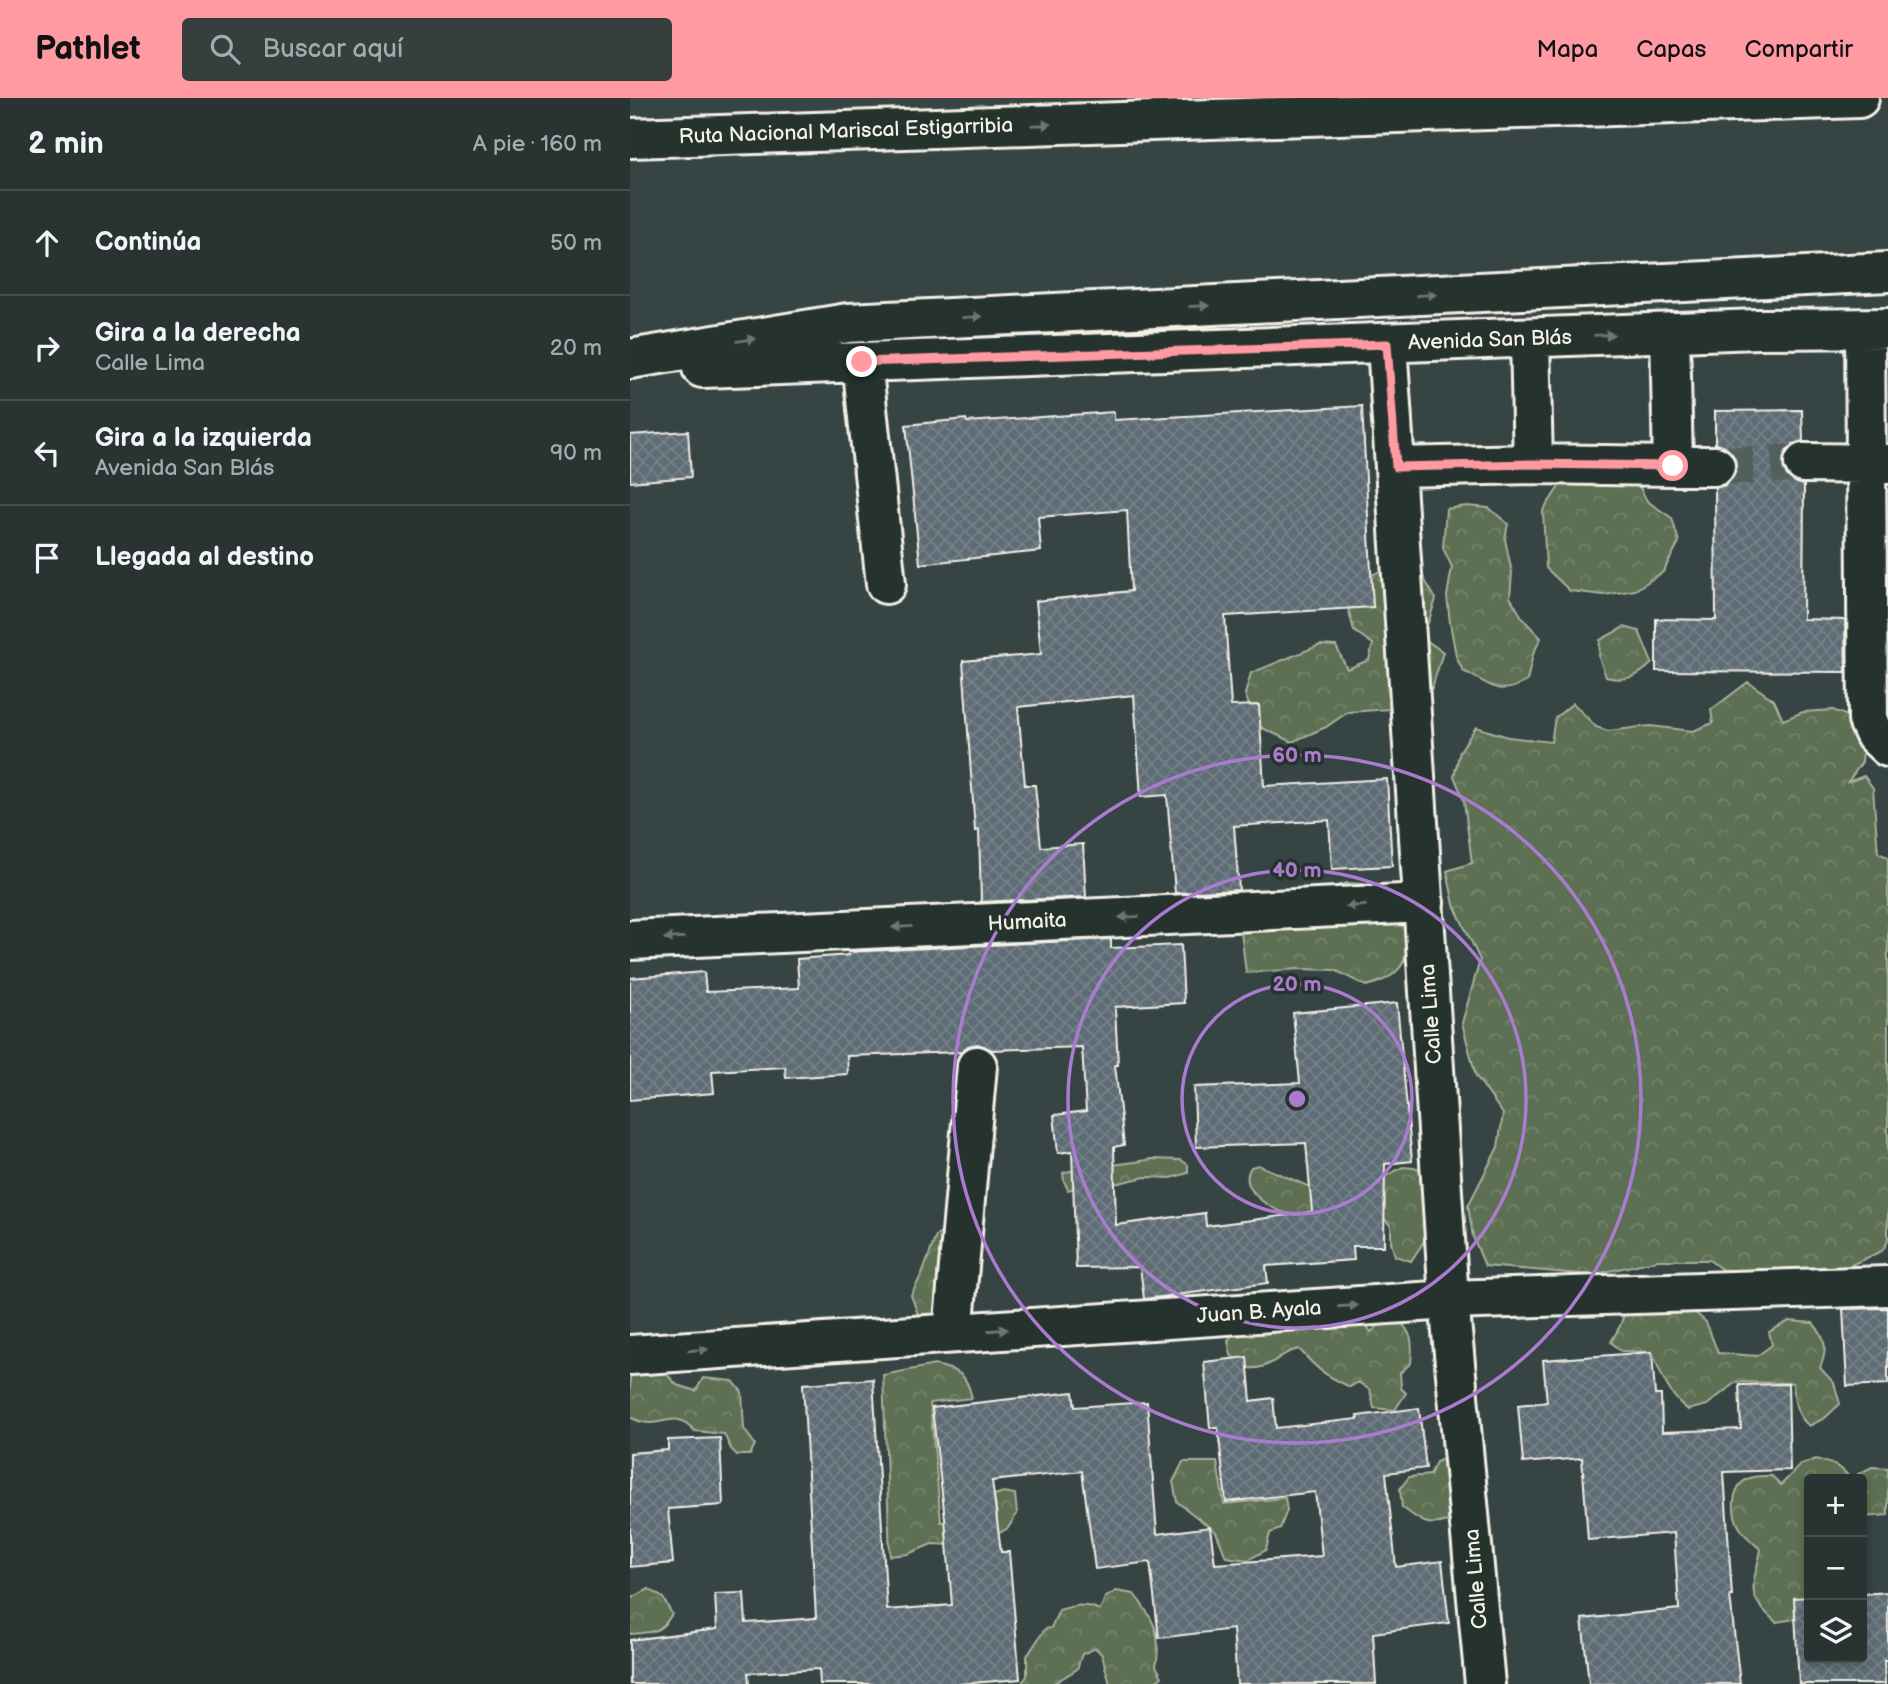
<!DOCTYPE html>
<html lang="es">
<head>
<meta charset="utf-8">
<style>
	:root { --surface:#283332; --page:#343f3e; --text:#f1f3f6; --muted:#a5aaac; --line:#444e4d; --accent:#ff9aa2 }
	body { margin:0; font-family:"Balsamiq Sans",sans-serif; background:var(--page); color:var(--text) }
	.controls { position:absolute; right:21px; bottom:21px; display:grid; overflow:hidden; border-radius:7px; box-shadow:0 4px 10px #0003 }
	.controls button { width:63px; height:63px; display:grid; place-items:center; padding:0; border:0; border-bottom:2px solid var(--line); background:var(--surface); color:var(--text); font:35px sans-serif }
	.stop { position:absolute; width:21px; height:21px; margin:-16px; border:5px solid #ff9aa2; border-radius:50%; background:#fff }
	.stop.end { background:#ff9aa2; border-color:#fff; box-shadow:0 2px 7px #0008 }
	.list { margin:0; padding:0; list-style:none }
	h2 { display:flex; justify-content:space-between; align-items:center; height:91px; margin:0; padding:0 28px; font-size:30px }
	h2 small { font-size:23px; font-weight:400; color:var(--muted) }
	.list li { display:grid; grid-template-columns:46px 1fr auto; gap:21px; align-items:center; box-sizing:border-box; height:105px; padding:0 28px; border-top:2px solid var(--line) }
	.list b { display:block; font-size:26px; white-space:nowrap }
	.list p { margin:0; font-size:23px; white-space:nowrap; color:var(--muted) }
	.list em { font-size:23px; font-style:normal; color:var(--muted) }
	.icon { flex:none; width:38px; height:38px; fill:none; stroke:currentColor; stroke-width:2; stroke-linecap:round; stroke-linejoin:round }
	.map { position:relative; flex:none; width:1258px; height:1586px; overflow:hidden }
	header { display:flex; align-items:center; gap:42px; box-sizing:border-box; height:98px; padding:0 35px; background:var(--accent); color:#111 }
	header strong { font-size:33px }
	nav { display:flex; gap:38px; margin-inline-start:auto; font-size:24px }
	.search { width:490px; height:63px; background:var(--page); display:flex; align-items:center; gap:18px; box-sizing:border-box; padding:0 24px; border-radius:7px; color:var(--muted); font-size:26px }
	main { display:flex }
	aside { flex:1; background:var(--surface) }
	.map>svg:first-child { display:block }
	.forest { fill:url(#forest-crowns); stroke:#a8b09e; stroke-width:2 }
	.building { fill:url(#building-cross-hatch); stroke:#f4f1e8; stroke-width:2 }
	.lines { fill:none; stroke-linecap:round; stroke-linejoin:round }
	.minor-tunnel { stroke:#525e5c; stroke-width:38; stroke-dasharray:38 19; stroke-linecap:butt }
	.minor-casing { stroke:#f4f1e8; stroke-width:44 }
	.highway-casing { stroke:#f4f1e8; stroke-width:44 }
	.minor { stroke:#26332d; stroke-width:38 }
	.highway { stroke:#26332d; stroke-width:38 }
	.oneway { fill:#6e766e }
	.route { stroke:#ff9aa2; stroke-width:9 }
	.ring { fill:none; stroke:#ab7bcf; stroke-width:3.5 }
	.labels { text-anchor:middle; dominant-baseline:central; stroke-width:7; stroke-linejoin:round; paint-order:stroke }
	.street-label { font-size:21px; fill:#f4f1e8; stroke:#26332d }
	.centre { fill:#ab7bcf; stroke:#26332d; stroke-width:3.5 }
	.ring-label { font-size:21px; text-anchor:middle; font-weight:bold; fill:#ab7bcf; stroke:#26332d; stroke-width:7; stroke-linejoin:round; paint-order:stroke }
</style>
</head>
<body>
<header>
<strong>Pathlet</strong>
<div class="search"><svg class="icon" aria-label="search" viewBox="0 0 24 24"><circle cx="10" cy="10" r="6"/><path d="M15 15l6 6"/></svg>Buscar aquí</div>
<nav><a>Mapa</a><a>Capas</a><a>Compartir</a></nav>
</header>
<main>
<aside>
<h2>2 min<small>A pie · 160 m</small></h2>
<ul class="list">
<li><svg class="icon" aria-label="ahead" viewBox="0 0 24 24"><path d="M12 20V5M6 11l6-6 6 6"/></svg><div><b>Continúa</b></div><em>50 m</em></li>
<li><svg class="icon" aria-label="right" viewBox="0 0 24 24"><path d="M7 20v-9h11M14 6l5 5-5 5"/></svg><div><b>Gira a la derecha</b><p>Calle Lima</p></div><em>20 m</em></li>
<li><svg class="icon" aria-label="left" viewBox="0 0 24 24"><path d="M17 20v-9H6M10 6l-5 5 5 5"/></svg><div><b>Gira a la izquierda</b><p>Avenida San Blás</p></div><em>90 m</em></li>
<li><svg class="icon" aria-label="arrive" viewBox="0 0 24 24"><path d="M6 21V4h12l-3 4 3 4H6"/></svg><div><b>Llegada al destino</b></div></li>
</ul>
</aside>
<div class="map">
<svg width="1258" height="1586" viewBox="0 0 1258 1586">
	<defs>
		<pattern id="forest-crowns" width="20" height="18" patternUnits="userSpaceOnUse" patternTransform="scale(1.75)"><rect width="20" height="18" fill="#5d7053"/><path d="M2 6a3 3 0 1 1 6 0M12 15a3 3 0 1 1 6 0" fill="none" stroke="#75856c"/></pattern>
		<pattern id="building-cross-hatch" width="8" height="8" patternUnits="userSpaceOnUse" patternTransform="scale(1.75)"><rect width="8" height="8" fill="#5d6c75"/><path d="M0 0l8 8M0 8l8-8" fill="none" stroke="#758189"/></pattern>
	</defs>
	<rect width="100%" height="100%" fill="#364443"/>
	<filter id="ink" filterUnits="userSpaceOnUse"><feTurbulence type="fractalNoise" baseFrequency=".0143" numOctaves="2"/><feDisplacementMap in="SourceGraphic" scale="14" xChannelSelector="R" yChannelSelector="G"/><feConvolveMatrix kernelMatrix="1 2 1 2 8 2 1 2 1" color-interpolation-filters="sRGB"/></filter>
	<g filter="url(#ink)">
		<path class="forest" d="M 934,381 L 1006,382 L 1017,403 L 1042,420 L 1049,444 L 1033,474 L 1005,492 L 974,497 L 940,493 L 916,470 L 913,413 Z
			M 837,408 L 859,410 L 878,426 L 875,441 L 882,475 L 880,499 L 893,521 L 911,540 L 903,556 L 897,583 C 867,600 862,586 833,573 L 826,558 L 820,525 L 817,498 L 822,469 L 813,450 L 816,411 Z
			M 757,470 L 793,479 L 806,501 L 793,540 L 813,554 L 802,590 L 760,611 L 718,614 L 696,629 L 662,644 L 626,627 L 615,596 L 621,575 L 690,547 L 706,548 L 717,571 L 739,562 L 743,546 L 724,533 L 716,502 L 735,480 Z
			M 994,529 L 1009,533 L 1022,565 C 1008,579 996,584 976,579 L 969,559 L 970,542 Z
			M 1118,584 L 1144,602 L 1153,622 L 1173,614 L 1203,612 L 1223,620 L 1234,637 L 1232,664 L 1218,684 L 1234,678 L 1243,690 L 1248,755 L 1258,759 L 1258,1143 L 1252,1153 L 1208,1173 L 1098,1176 L 1079,1162 L 1028,1162 L 962,1177 L 855,1168 L 843,1139 L 838,1108 L 868,1049 L 873,1016 L 846,978 L 832,925 L 850,862 L 824,807 L 817,773 L 842,765 L 834,703 L 824,678 L 830,653 L 846,629 L 878,639 L 921,644 L 925,620 L 943,605 L 966,629 L 978,633 L 1020,628 L 1063,633 L 1083,625 L 1081,612 Z
			M 717,785 L 733,786 L 778,808 C 778,850 785,876 736,888 L 705,872 L 669,871 L 616,875 L 611,834 C 639,813 684,795 717,785 Z
			M 522,1061 L 551,1062 L 558,1067 L 558,1075 L 541,1080 L 515,1079 L 489,1085 L 447,1089 L 438,1092 L 434,1083 L 433,1075 L 440,1073 C 467,1067 495,1067 522,1061 Z
			M 628,1067 L 685,1091 L 698,1110 C 689,1112 680,1116 671,1117 C 649,1119 605,1093 621,1069 Z
			M 773,1069 L 804,1072 L 810,1119 L 781,1163 L 765,1158 L 761,1144 L 761,1128 L 750,1116 L 744,1084 Z
			M 313,1134 L 309,1220 L 289,1219 L 281,1197 L 293,1174 L 306,1138 Z
			M 1060,1210 L 1076,1224 L 1088,1255 L 1127,1258 L 1142,1247 L 1139,1234 L 1159,1223 L 1183,1225 C 1196,1240 1198,1251 1190,1270 L 1204,1285 L 1210,1306 L 1195,1320 L 1179,1328 C 1165,1316 1164,1302 1163,1285 L 1106,1284 L 1077,1307 L 1058,1312 C 1039,1298 1031,1276 1022,1254 L 991,1253 L 981,1244 L 990,1228 L 995,1213 Z
			M 726,1215 L 741,1234 L 752,1224 L 767,1221 C 783,1234 783,1246 781,1265 L 770,1275 L 771,1290 L 776,1295 L 765,1312 L 744,1310 L 740,1292 L 728,1284 L 720,1289 C 693,1276 689,1273 669,1251 C 649,1255 646,1266 631,1269 C 626,1271 618,1270 613,1270 L 601,1257 L 598,1243 L 608,1227 Z
			M 0,1267 L 28,1267 L 47,1287 L 66,1293 L 73,1280 L 103,1283 L 112,1294 L 114,1331 L 125,1346 L 120,1357 L 107,1357 L 101,1351 L 94,1336 L 65,1333 C 40,1306 33,1337 0,1319 Z
			M 305,1267 C 329,1273 336,1274 342,1300 L 300,1305 L 311,1424 L 367,1418 L 364,1397 L 374,1394 L 385,1396 L 387,1416 L 378,1430 L 359,1441 L 323,1447 L 302,1446 L 278,1456 L 260,1458 L 253,1277 Z
			M 813,1361 L 820,1361 L 823,1412 L 818,1423 C 796,1430 789,1422 772,1409 L 770,1391 L 779,1379 L 800,1377 L 806,1364 Z
			M 1186,1361 C 1199,1365 1213,1368 1220,1381 L 1179,1381 L 1179,1519 L 1146,1524 C 1114,1497 1123,1489 1131,1452 C 1125,1446 1117,1440 1112,1433 C 1100,1418 1100,1387 1120,1380 C 1126,1377 1135,1378 1142,1378 L 1151,1387 L 1170,1367 Z
			M 553,1364 L 587,1364 L 594,1406 L 655,1400 L 657,1412 L 650,1431 L 640,1435 L 636,1452 L 618,1462 L 596,1459 L 586,1434 L 547,1404 L 543,1384 Z
			M 1242,1369 L 1258,1370 L 1258,1417 L 1232,1419 L 1232,1381 L 1224,1381 L 1228,1376 Z
			M 19,1491 L 33,1500 L 42,1516 C 30,1536 22,1534 0,1536 L 0,1501 Z
			M 486,1493 L 504,1496 C 524,1521 532,1536 526,1568 L 532,1579 L 522,1586 L 480,1586 L 472,1557 L 466,1550 L 452,1556 L 447,1571 L 423,1586 L 391,1586 L 397,1578 L 397,1558 L 415,1531 L 421,1530 L 429,1512 C 445,1507 454,1505 470,1512 L 475,1500 Z"/>
		<path class="building" d="M 732,308 L 743,509 L 595,518 L 601,608 L 629,607 L 634,688 L 757,681 L 762,768 L 702,771 L 699,722 L 604,728 L 609,792 L 545,795 L 537,697 L 511,699 L 504,597 L 388,609 L 395,687 L 405,687 L 411,749 L 453,746 L 456,799 L 351,804 L 349,732 L 345,733 L 333,563 L 411,556 L 406,503 L 501,493 L 497,412 L 408,419 L 411,453 L 290,466 L 276,327 L 336,321 L 337,324 L 484,314 L 484,322 Z
			M 1172,312 L 1173,343 L 1163,346 L 1156,353 L 1152,365 L 1155,376 L 1162,383 L 1174,387 L 1173,521 L 1215,522 L 1216,574 L 1026,573 L 1026,521 L 1086,522 L 1085,390 L 1095,387 L 1104,379 L 1107,367 L 1104,358 L 1096,349 L 1085,346 L 1085,313 Z
			M 58,333 L 61,379 L 0,384 L 0,337 Z
			M 481,841 L 481,850 L 551,847 L 554,905 L 485,909 L 488,967 L 485,967 L 494,1047 L 484,1049 L 486,1127 L 575,1115 L 576,1128 L 682,1114 L 676,1045 L 566,1049 L 564,989 L 670,985 L 663,915 L 767,905 L 782,1063 L 755,1066 L 754,1148 L 723,1148 L 724,1162 L 636,1168 L 638,1185 L 531,1199 L 514,1201 L 510,1169 L 446,1170 L 442,1053 L 428,1055 L 424,1017 L 456,1013 L 452,949 L 362,952 L 348,946 L 338,948 L 331,954 L 217,958 L 218,976 L 156,980 L 155,969 L 82,973 L 84,995 L 0,1002 L 0,880 L 74,874 L 76,894 L 169,890 L 167,861 L 219,857 L 218,854 Z
			M 1258,1210 L 1258,1286 L 1217,1288 L 1213,1211 Z
			M 1022,1254 L 1025,1297 L 1031,1297 L 1032,1334 L 1111,1331 L 1109,1287 L 1158,1286 L 1160,1372 L 1094,1374 L 1102,1498 L 1100,1498 L 1110,1586 L 959,1586 L 952,1521 L 1049,1511 L 1044,1435 L 958,1442 L 952,1360 L 893,1365 L 888,1307 L 917,1304 L 913,1262 Z
			M 617,1259 L 621,1303 L 643,1300 L 646,1330 L 728,1321 L 727,1318 L 789,1310 L 796,1370 L 756,1375 L 766,1469 L 812,1463 L 819,1525 L 743,1535 L 746,1586 L 607,1586 L 603,1531 L 529,1540 L 520,1464 L 465,1471 L 452,1373 L 362,1383 L 371,1454 L 379,1454 L 390,1581 L 330,1586 L 190,1586 L 189,1571 L 118,1575 L 119,1586 L 0,1586 L 0,1542 L 87,1531 L 85,1496 L 114,1495 L 116,1525 L 186,1520 L 173,1286 L 243,1281 L 257,1512 L 322,1507 L 315,1421 L 302,1310 L 443,1294 L 445,1309 L 517,1304 L 527,1436 L 580,1429 L 585,1466 L 692,1458 L 685,1394 L 596,1404 L 588,1330 L 580,1330 L 574,1264 Z
			M 90,1340 L 93,1407 L 38,1411 L 43,1465 L 0,1469 L 0,1355 L 38,1352 L 38,1342 Z
			M 1258,1494 L 1258,1562 L 1254,1562 L 1255,1586 L 1169,1586 L 1164,1500 L 1179,1499 L 1179,1560 L 1232,1560 L 1232,1496 Z"/>
		<g class="lines">
			<path class="minor-tunnel" d="M 1085,368 L 1174,365"/>
			<defs>
				<path id="minor" d="M 1235,231 L 1238,622 L 1245,637 L 1258,649
					M 1040,234 L 1043,368 L 1085,368
					M 900,240 L 903,366 L 1043,368
					M 757,246 L 819,1202 L 855,1586
					M 0,261 L 218,225 L 1258,174
					M 232,264 L 256,486
					M 72,270 L 1128,231 L 1258,230
					M 1174,365 L 1258,366
					M 766,369 L 903,366
					M 0,842 L 794,805
					M 323,1235 L 347,968
					M 0,1257 L 819,1202 L 1258,1188"/>
				<path id="highway" d="M 0,40 L 1229,0"/>
			</defs>
			<use href="#minor" class="minor-casing"/>
			<use href="#highway" class="highway-casing"/>
			<use href="#minor" class="minor"/>
			<use href="#highway" class="highway"/>
		</g>
		<defs><path id="oneway-solid" d="M-6-.8H1V-3.2L6.5 0L1 3.2V.8H-6Z" transform="scale(1.75)"/></defs>
		<g class="oneway">
			<use href="#oneway-solid" transform="translate(411 27) rotate(-2)"/>
			<use href="#oneway-solid" transform="translate(796 197) rotate(-3)"/>
			<use href="#oneway-solid" transform="translate(569 208) rotate(-3)"/>
			<use href="#oneway-solid" transform="translate(342 219) rotate(-3)"/>
			<use href="#oneway-solid" transform="translate(974 237) rotate(-2)"/>
			<use href="#oneway-solid" transform="translate(116 242) rotate(-9)"/>
			<use href="#oneway-solid" transform="translate(726 808) rotate(177)"/>
			<use href="#oneway-solid" transform="translate(499 819) rotate(177)"/>
			<use href="#oneway-solid" transform="translate(272 829) rotate(177)"/>
			<use href="#oneway-solid" transform="translate(44 840) rotate(177)"/>
			<use href="#oneway-solid" transform="translate(718 1208) rotate(-4)"/>
			<use href="#oneway-solid" transform="translate(368 1232) rotate(-4)"/>
			<use href="#oneway-solid" transform="translate(68 1252) rotate(-4)"/>
		</g>
	</g>
	<g class="lines" filter="url(#ink)">
		<path class="route" d="M 232,264 L 757,246 L 766,369 L 903,366 L 1043,368"/>
	</g>
	<g class="ring">
		<circle cx="667" cy="1001" r="115"/>
		<circle cx="667" cy="1001" r="229"/>
		<circle cx="667" cy="1001" r="344"/>
	</g>
	<g class="labels">
		<g class="street-label">
			<text transform="translate(216 33) rotate(-2)">Ruta Nacional Mariscal Estigarribia</text>
			<text transform="translate(860 242) rotate(-2)">Avenida San Blás</text>
			<text transform="translate(397 824) rotate(-3)">Humaita</text>
			<text transform="translate(801 916) rotate(-94)">Calle Lima</text>
			<text transform="translate(629 1214) rotate(-4)">Juan B. Ayala</text>
			<text transform="translate(846 1481) rotate(-95)">Calle Lima</text>
		</g>
	</g>
	<circle cx="667" cy="1001" r="10" class="centre"/>
	<g class="ring-label">
		<text x="667" y="664">60 m</text>
		<text x="667" y="779">40 m</text>
		<text x="667" y="893">20 m</text>
	</g>
</svg>
<div class="controls">
<button>+</button>
<button>−</button>
<button><svg class="icon" aria-label="layers" viewBox="0 0 24 24"><path d="M12 4l9 5-9 5-9-5zM3 14l9 5 9-5"/></svg></button>
</div>
<div class="stop" style="left:1043px;top:368px"></div>
<div class="stop end" style="left:232px;top:264px"></div>
</div>
</main>
</body>
</html>
